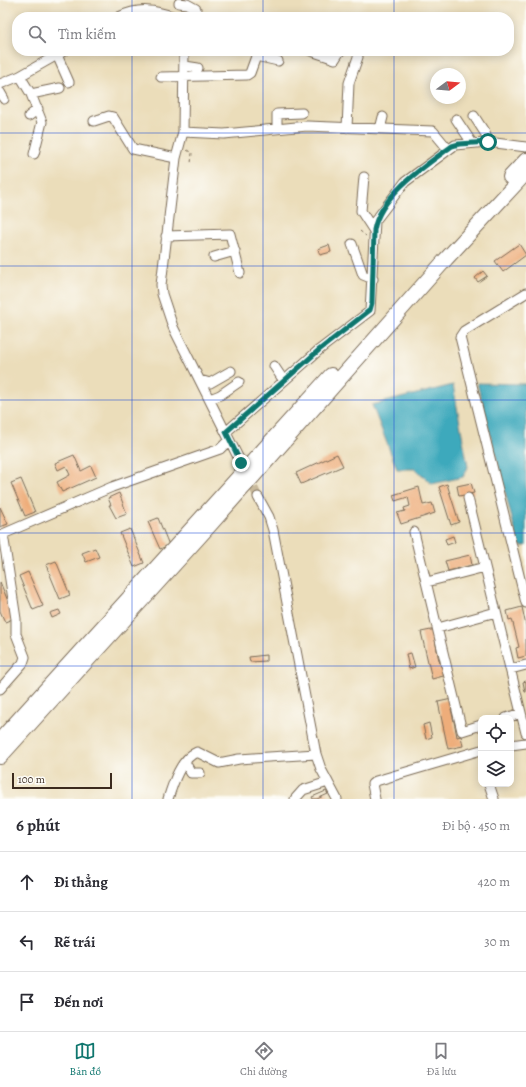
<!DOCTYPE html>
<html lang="vi">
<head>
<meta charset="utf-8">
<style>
	:root { --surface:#fff; --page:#f7f7f7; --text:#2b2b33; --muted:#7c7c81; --line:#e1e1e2; --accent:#0f766e }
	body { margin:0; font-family:Alegreya,serif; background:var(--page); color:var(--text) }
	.controls { position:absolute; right:12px; bottom:12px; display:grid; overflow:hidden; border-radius:8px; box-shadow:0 2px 10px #0003 }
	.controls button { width:36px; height:36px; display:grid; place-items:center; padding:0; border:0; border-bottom:1px solid var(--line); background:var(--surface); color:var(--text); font:20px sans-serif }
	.compass { position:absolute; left:430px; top:68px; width:36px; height:36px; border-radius:50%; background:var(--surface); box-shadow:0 2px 10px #0003; rotate:74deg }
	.scale { position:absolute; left:12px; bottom:10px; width:100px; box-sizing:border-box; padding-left:4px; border:2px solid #3b2a1e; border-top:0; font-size:11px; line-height:14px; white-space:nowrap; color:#3b2a1e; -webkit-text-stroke:3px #fdfcf7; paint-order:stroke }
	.stop { position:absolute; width:12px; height:12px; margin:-9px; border:3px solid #0f766e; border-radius:50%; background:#fff }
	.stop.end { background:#0f766e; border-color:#fff; box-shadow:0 1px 4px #0008 }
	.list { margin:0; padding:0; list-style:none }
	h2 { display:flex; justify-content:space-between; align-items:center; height:52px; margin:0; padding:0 16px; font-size:17px }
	h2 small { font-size:13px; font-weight:400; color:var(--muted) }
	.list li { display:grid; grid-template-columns:26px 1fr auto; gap:12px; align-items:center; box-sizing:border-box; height:60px; padding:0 16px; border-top:1px solid var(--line) }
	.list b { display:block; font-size:15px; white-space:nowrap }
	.list em { font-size:13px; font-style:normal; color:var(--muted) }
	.icon { flex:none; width:22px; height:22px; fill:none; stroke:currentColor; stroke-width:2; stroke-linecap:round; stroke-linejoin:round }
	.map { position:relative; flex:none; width:526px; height:799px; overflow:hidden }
	.search { position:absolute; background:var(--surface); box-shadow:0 2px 10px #0003; left:12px; right:12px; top:12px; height:44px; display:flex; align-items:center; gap:10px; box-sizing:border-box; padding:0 14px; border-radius:16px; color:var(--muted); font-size:15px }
	.sheet { height:232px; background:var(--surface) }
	nav { display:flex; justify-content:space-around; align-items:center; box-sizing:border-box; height:56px; border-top:1px solid var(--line); background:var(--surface); font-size:11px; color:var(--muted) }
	nav a { display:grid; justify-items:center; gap:2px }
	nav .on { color:var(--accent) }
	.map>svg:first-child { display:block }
	.water { fill:#3da9bc; stroke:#3c6a6d }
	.building { fill:#eead7a }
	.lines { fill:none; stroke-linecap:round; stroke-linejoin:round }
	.minor-tunnel { stroke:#c8b99b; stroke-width:9; stroke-dasharray:9 4.5; stroke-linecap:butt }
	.minor-casing { stroke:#796955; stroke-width:11 }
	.highway-casing { stroke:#796955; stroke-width:16 }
	.path { stroke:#796955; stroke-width:1; stroke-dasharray:3 3; stroke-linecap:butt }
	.minor { stroke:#fff; stroke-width:9 }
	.highway { stroke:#fff; stroke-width:14 }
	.route { stroke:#0f766e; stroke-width:5 }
	.grid { fill:none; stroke:#1d4ed8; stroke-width:1; stroke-opacity:0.55 }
</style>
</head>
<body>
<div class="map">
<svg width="526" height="799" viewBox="0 0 526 799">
	<rect width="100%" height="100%" fill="#fdfcf7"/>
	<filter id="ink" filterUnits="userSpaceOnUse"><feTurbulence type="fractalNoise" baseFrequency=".025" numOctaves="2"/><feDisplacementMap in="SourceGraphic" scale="8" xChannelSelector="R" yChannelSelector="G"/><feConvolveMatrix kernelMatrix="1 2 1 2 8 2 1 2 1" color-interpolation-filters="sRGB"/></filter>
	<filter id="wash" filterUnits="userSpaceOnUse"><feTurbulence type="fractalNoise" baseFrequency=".012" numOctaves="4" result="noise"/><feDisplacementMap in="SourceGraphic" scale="16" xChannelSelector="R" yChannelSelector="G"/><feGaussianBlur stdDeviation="0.9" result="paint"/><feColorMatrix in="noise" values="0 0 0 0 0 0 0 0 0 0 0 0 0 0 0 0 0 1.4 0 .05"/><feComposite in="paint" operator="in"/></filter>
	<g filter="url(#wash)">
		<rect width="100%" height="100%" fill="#ebddba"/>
		<path class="water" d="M 477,383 L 526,384 L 526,546 L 519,546 Z
			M 453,385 L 468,467 L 463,477 L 432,484 L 415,469 L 397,469 L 372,405 Z"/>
		<g id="blocks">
			<path class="building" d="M 519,244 L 526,255 L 503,272 L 495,261 Z
				M 329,245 L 331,252 L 320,255 L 318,249 Z
				M 483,271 L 487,276 L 478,282 L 475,278 Z
				M 337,454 L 343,466 L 301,484 L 296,473 Z
				M 74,455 L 81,471 L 91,466 L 96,477 L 62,492 L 57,482 L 70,475 L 66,466 L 58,470 L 55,463 Z
				M 21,479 L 35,512 L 25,516 L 11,483 Z
				M 471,483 L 474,493 L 459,496 L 457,486 Z
				M 447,484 L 459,522 L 451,525 L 439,487 Z
				M 419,487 L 423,505 L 432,503 L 435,513 L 401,524 L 397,513 L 405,511 L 404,508 L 410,506 L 408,497 L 395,501 L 393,495 Z
				M 119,493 L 127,514 L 116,518 L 109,505 L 111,505 L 108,498 Z
				M 0,507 L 8,524 L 0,527 Z
				M 158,518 L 169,545 L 160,549 L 148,522 Z
				M 130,529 L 144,563 L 134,567 L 120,533 Z
				M 453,536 L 455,542 L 447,545 L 445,539 Z
				M 95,548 L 99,557 L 86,562 L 82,553 Z
				M 470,555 L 472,565 L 448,571 L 445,561 Z
				M 56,561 L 70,595 L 60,599 L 46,565 Z
				M 28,572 L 43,606 L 33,610 L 19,576 Z
				M 0,582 L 15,618 L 5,622 L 0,611 Z
				M 522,607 L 526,626 L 526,656 L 518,658 L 516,648 L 519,647 L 512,619 L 509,620 L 507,611 Z
				M 59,610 L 61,614 L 52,618 L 50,613 Z
				M 436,629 L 438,638 L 435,639 L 438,656 L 441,667 L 444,666 L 447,675 L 432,679 L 421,632 Z
				M 411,653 L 415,667 L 409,669 L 406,654 Z
				M 266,655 L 266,661 L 250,662 L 249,657 Z
				M 526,681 L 526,692 L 525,692 L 523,682 Z
				M 452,699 L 454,708 L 451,709 L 455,726 L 457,737 L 461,736 L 463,746 L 448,749 L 438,702 Z
				M 429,723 L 432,737 L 426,739 L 423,725 Z
				M 326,791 L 328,794 L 317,799 L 313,799 L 312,797 Z"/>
		</g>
	</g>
	<g filter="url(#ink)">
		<use href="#blocks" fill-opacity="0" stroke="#796955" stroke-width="1"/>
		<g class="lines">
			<path class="minor-tunnel" d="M 248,476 L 258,497"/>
			<defs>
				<path id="minor" d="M 179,3 L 187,4 L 196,9
					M 119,17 C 139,7 155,10 175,17
					M 184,51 L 183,132 L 176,158 L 161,285 L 162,294 L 173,327 L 241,463
					M 311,51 L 335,59 L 340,51
					M 57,55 L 69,82
					M 256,56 L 278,61
					M 185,66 L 198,68
					M 20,76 L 31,94 L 42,122 L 34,154
					M 161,77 L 247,75 L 250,73 L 258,51
					M 0,84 L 20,76 L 64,51
					M 0,92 L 4,99
					M 31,94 L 60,88
					M 29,116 L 38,109
					M 474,116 L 485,133 L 488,142
					M 456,119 L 472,143
					M 94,121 L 109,116 L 113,117 L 133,149 L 176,158
					M 277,128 L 277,114 L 302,113
					M 347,128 L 349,83 L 358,57
					M 380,129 L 383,117
					M 183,132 L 224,134 L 307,126 L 433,131 L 448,149
					M 364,177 L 361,211 L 374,231
					M 166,236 L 230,234 L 240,273
					M 352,244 L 363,275 L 373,279
					M 214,257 L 235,251
					M 526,293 L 464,331 L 460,337 L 526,603
					M 274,366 L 284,381
					M 200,380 L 210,383 L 231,371
					M 210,399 L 220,395 L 239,382
					M 226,432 L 319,350 L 370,311 L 375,221 L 405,182 L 455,145 L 488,142 L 526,147
					M 258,497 L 269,517 L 273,530 L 316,754 L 321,769 L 337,799
					M 468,498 L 526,733
					M 414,532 L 462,731 L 481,725
					M 427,582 L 485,567
					M 438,628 L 496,612
					M 511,669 L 526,665
					M 0,689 L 23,663 L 25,657 L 16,634 L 16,619 L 3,534 L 112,487 L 220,449 L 229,440
					M 506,718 L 521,713
					M 511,745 L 526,743
					M 185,762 L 191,773 L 200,773
					M 489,784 L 494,799
					M 168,799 C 173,783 181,758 197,752 L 219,763 L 239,759 L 316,754
					M 295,799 L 303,790 L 328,782
					M 375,799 L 372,784 L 376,781 L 481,750"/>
				<path id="highway" d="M 510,177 L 526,160
					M 0,740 L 331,375
					M 0,757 L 211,524 L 446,259 L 526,173"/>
			</defs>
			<use href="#minor" class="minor-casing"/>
			<use href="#highway" class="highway-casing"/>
			<path class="path" d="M 187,150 L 192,153 L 191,164
				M 360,231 L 366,236"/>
			<use href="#minor" class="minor"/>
			<use href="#highway" class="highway"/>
		</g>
	</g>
	<g class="lines" filter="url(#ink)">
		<path class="route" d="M 241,463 L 226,432 L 319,350 L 370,310 L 372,303 L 374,230 C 380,195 425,166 452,146 L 459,144 L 488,142"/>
	</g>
	<path class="grid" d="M 132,0 L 132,17M 263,0 L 263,17M 394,0 L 394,17M 132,51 L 132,799M 263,51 L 263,799M 394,51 L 394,799M 0,133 L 526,133M 0,266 L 526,266M 0,400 L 526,400M 0,533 L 526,533M 0,666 L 526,666"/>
</svg>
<div class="controls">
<button><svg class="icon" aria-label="locate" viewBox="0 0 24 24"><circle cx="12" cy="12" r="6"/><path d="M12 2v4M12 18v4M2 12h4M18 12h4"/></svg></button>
<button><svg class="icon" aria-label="layers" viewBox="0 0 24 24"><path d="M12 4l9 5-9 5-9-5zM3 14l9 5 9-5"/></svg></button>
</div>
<svg class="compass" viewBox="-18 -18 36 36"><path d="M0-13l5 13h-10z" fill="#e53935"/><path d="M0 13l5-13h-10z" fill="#7c7c81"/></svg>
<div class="scale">100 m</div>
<div class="stop" style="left:488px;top:142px"></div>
<div class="stop end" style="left:241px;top:463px"></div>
<div class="search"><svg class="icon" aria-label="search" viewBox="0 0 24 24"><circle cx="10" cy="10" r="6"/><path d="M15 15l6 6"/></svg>Tìm kiếm</div>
</div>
<section class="sheet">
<h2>6 phút<small>Đi bộ · 450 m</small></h2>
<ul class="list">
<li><svg class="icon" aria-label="ahead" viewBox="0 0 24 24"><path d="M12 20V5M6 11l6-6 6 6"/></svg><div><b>Đi thẳng</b></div><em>420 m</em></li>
<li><svg class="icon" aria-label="left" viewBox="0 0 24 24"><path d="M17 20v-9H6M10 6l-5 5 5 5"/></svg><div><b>Rẽ trái</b></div><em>30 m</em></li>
<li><svg class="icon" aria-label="arrive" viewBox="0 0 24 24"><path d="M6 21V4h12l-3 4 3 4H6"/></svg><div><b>Đến nơi</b></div></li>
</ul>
</section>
<nav>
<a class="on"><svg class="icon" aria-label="map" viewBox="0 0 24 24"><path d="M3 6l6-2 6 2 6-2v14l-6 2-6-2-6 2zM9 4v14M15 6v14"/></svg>Bản đồ</a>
<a><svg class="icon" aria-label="directions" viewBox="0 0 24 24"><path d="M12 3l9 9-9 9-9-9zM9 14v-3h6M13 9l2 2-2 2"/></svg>Chỉ đường</a>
<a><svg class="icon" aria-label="saved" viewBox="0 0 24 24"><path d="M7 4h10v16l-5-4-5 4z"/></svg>Đã lưu</a>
</nav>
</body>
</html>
